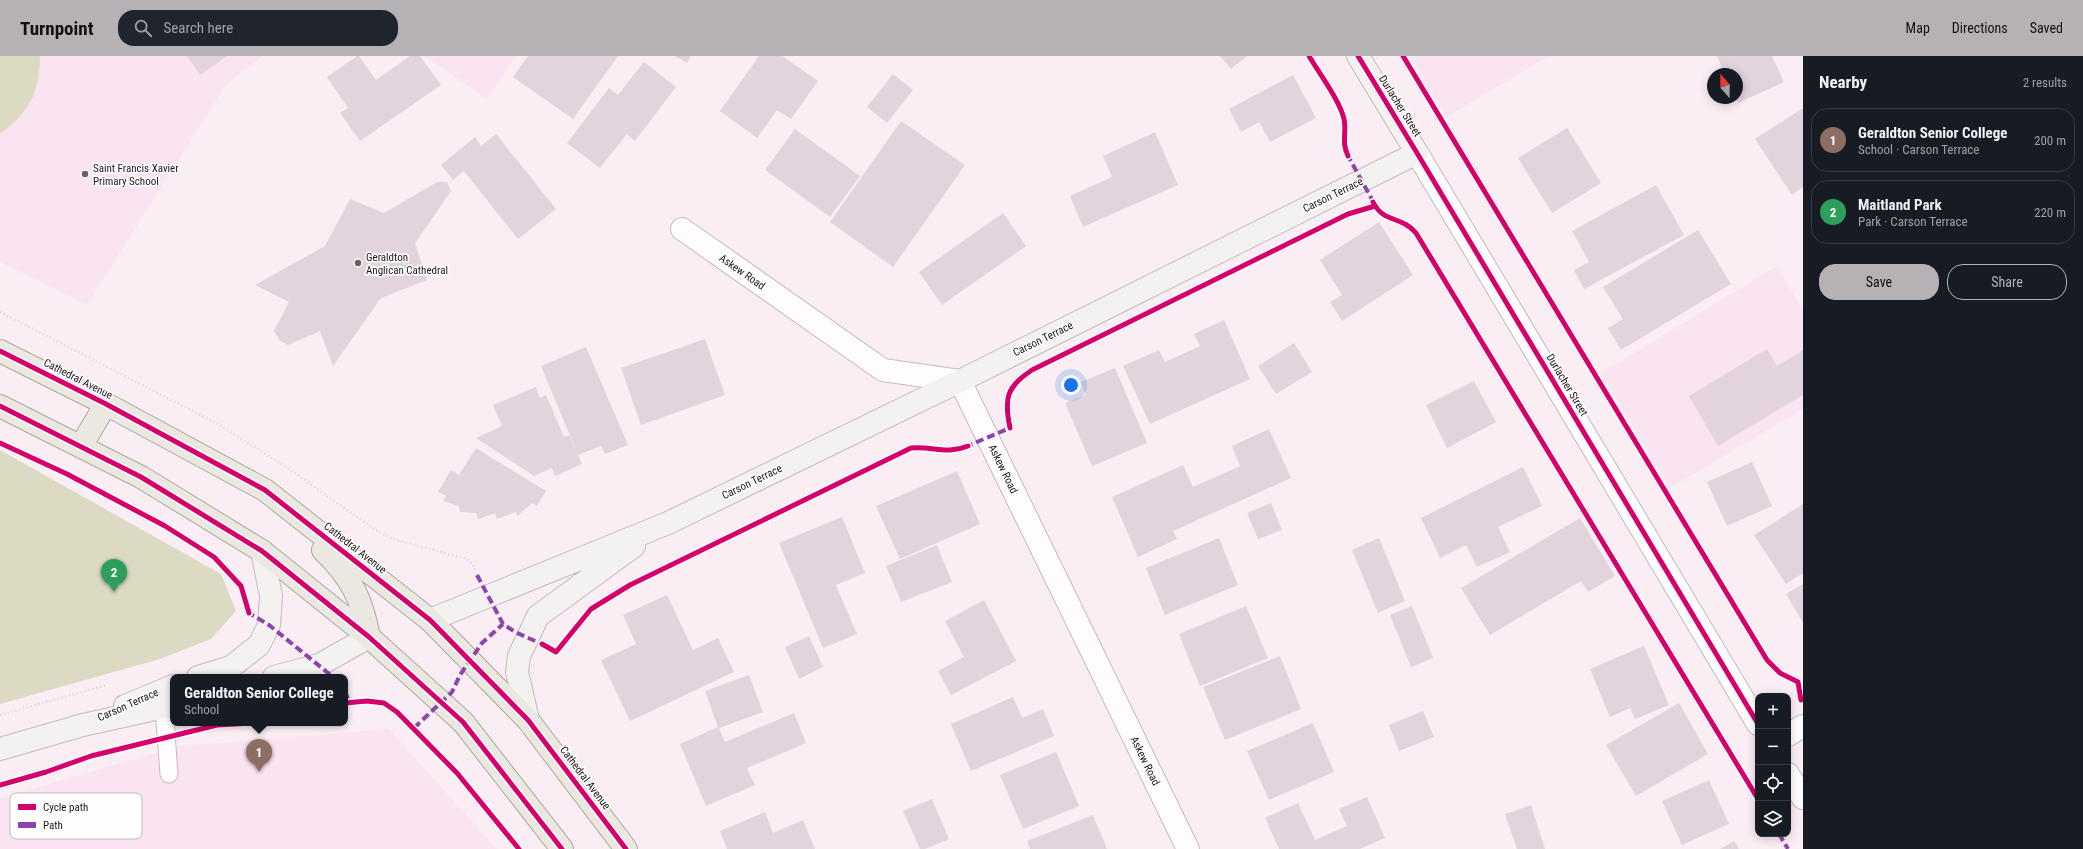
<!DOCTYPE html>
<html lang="en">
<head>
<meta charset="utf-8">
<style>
	:root { --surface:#171b24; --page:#20242c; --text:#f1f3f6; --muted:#9ea1a6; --line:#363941; --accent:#b5b1b5 }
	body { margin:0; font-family:"Roboto Condensed",sans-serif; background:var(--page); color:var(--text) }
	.controls { position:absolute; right:12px; bottom:12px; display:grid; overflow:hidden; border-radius:8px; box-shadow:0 2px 10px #0003 }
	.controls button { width:36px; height:36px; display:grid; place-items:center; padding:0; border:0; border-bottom:1px solid var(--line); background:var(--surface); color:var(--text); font:20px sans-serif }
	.compass { position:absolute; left:1707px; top:12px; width:36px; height:36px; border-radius:50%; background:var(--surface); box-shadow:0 2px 10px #0003; rotate:339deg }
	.you { position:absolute; left:1071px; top:329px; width:14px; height:14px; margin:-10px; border:3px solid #fff; border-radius:50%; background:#1a73e8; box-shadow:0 0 0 6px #1a73e833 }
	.badge { display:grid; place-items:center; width:26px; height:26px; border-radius:50%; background:var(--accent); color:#fff; font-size:13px; font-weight:700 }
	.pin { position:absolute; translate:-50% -33px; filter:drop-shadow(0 1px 2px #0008) }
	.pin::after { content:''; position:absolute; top:21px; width:14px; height:12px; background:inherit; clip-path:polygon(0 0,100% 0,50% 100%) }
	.popup { position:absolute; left:170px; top:618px; width:178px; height:52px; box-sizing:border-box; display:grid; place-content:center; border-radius:8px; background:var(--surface); filter:drop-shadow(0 1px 3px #0005); font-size:13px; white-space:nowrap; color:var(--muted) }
	.popup b { font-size:15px; color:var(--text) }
	.popup::after { content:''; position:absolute; left:50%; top:100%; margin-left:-8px; border:8px solid transparent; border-top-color:var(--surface) }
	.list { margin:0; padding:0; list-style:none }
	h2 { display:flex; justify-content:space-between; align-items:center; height:52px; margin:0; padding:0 16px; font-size:17px }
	h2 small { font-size:13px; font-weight:400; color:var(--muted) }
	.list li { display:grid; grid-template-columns:26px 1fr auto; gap:12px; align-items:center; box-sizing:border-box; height:64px; margin:0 8px 8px; padding:0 8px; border:1px solid var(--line); border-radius:16px }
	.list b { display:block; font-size:15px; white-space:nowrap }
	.list p { margin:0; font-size:13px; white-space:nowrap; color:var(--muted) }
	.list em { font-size:13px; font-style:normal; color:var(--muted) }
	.actions { display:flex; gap:8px; padding:12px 16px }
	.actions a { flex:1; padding:9px 0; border:1px solid var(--accent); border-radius:16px; text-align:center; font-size:14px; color:var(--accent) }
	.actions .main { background:var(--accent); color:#111 }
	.icon { flex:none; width:22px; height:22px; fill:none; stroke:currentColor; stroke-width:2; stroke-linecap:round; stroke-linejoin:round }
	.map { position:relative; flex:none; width:1803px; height:793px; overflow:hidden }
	header { display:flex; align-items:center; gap:24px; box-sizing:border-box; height:56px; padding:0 20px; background:var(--accent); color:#111 }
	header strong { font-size:19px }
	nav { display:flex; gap:22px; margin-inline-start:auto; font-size:14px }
	.search { width:280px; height:36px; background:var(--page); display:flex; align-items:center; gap:10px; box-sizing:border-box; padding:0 14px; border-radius:16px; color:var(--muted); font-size:15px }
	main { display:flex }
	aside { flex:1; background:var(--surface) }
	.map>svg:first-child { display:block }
	.built { fill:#fbe4f1 }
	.green { fill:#dddac4 }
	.building { fill:#e3d3dc }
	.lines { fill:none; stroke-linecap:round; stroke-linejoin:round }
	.service-casing { stroke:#c4b9bf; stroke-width:19 }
	.minor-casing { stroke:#c4b9bf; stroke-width:24 }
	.tertiary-casing { stroke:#c4b9bf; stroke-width:24 }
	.secondary-casing { stroke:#c4b9bf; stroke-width:24 }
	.primary-casing { stroke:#ada89c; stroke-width:24 }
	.path { stroke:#d8d4d6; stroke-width:2.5; stroke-dasharray:1 3; stroke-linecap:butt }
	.service { stroke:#fefcfd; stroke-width:17 }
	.minor { stroke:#fefcfd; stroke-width:22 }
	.tertiary { stroke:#fefcfd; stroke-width:22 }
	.secondary { stroke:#f4f2f0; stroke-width:22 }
	.primary { stroke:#eae8e0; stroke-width:22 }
	.quiet { stroke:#8e44ad; stroke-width:4; stroke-dasharray:8 4; stroke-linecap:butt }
	.cycleway-casing { stroke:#fefefe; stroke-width:8 }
	.cycleway { stroke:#d6006c; stroke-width:5 }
	.poi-dot { fill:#6c6066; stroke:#fefefe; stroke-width:1.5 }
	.labels { text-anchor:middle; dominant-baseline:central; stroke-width:3.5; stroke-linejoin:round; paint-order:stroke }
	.street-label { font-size:11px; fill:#1f141a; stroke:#fefefe }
	.poi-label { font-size:11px; fill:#1f141a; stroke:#fefefe; text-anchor:start }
	.key { fill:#fefefe; stroke:#bbb8ba; stroke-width:1 }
	.key-label { font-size:11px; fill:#1f141a }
</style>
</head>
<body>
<header>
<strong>Turnpoint</strong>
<div class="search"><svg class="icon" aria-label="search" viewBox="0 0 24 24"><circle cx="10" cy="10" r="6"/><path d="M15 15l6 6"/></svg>Search here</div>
<nav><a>Map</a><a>Directions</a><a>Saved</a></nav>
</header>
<main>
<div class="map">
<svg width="1803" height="793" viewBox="0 0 1803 793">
	<rect width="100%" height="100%" fill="#faeef4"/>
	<path class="built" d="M 0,0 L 263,0 L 226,29 L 87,249 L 0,206 Z
		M 425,0 L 516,0 L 487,43 Z
		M 1410,0 L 1549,0 L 1447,61 Z
		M 1777,210 L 1803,254 L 1803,353 L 1670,432 L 1601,317 Z
		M 389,673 L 497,793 L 0,793 L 0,742 L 180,690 Z"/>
	<path class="green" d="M 0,0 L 40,0 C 40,36 29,57 0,78 Z
		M 0,394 L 221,518 L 236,555 L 211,583 L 160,603 L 0,648 Z"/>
	<path class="building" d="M 187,0 L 227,0 L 200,19 Z
		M 357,0 L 359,0 L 376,24 L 410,0 L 420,0 L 441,29 L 360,85 L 340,57 L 348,52 L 327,21 Z
		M 528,0 L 618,0 L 573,63 L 513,21 Z
		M 675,0 L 691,0 L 687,7 Z
		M 759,0 L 782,0 L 818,25 L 791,63 L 777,54 L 757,82 L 720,55 Z
		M 1220,0 L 1247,0 L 1231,13 Z
		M 1717,0 L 1772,0 L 1784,26 L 1738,47 L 1736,42 L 1737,18 L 1725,18 Z
		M 644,6 L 676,31 L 635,85 L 627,78 L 600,112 L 567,87 L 609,32 L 618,39 Z
		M 893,18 L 913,34 L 887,67 L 867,51 Z
		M 1293,19 L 1316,62 L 1270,86 L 1259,66 L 1241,76 L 1229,53 Z
		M 1803,52 L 1803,131 L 1792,139 L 1755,83 Z
		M 901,65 L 965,109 L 893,211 L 830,166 Z
		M 1567,72 L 1601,127 L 1552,157 L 1518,102 Z
		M 795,73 L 860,120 L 830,161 L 765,114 Z
		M 1155,76 L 1178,129 L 1083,171 L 1070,140 L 1112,121 L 1103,100 Z
		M 496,78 L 556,153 L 518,183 L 464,115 L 453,124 L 441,109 L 475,81 L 481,90 Z
		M 437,126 L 447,126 L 451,135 L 415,187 L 427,224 L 381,242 L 333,310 L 320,275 L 288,289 L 280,285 L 274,275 L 289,246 L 255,229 L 325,190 L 350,143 L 384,157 Z
		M 1656,129 L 1684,179 L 1584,233 L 1574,214 L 1589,206 L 1572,175 Z
		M 1003,157 L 1026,190 L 942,249 L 919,216 Z
		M 1379,166 L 1413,219 L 1342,265 L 1330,246 L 1342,239 L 1320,204 Z
		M 1698,174 L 1731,228 L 1621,294 L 1608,272 L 1623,263 L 1603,231 Z
		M 1224,264 L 1250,323 L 1150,368 L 1123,310 L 1159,294 L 1165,306 L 1200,290 L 1194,278 Z
		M 705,283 L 725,339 L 641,369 L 621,312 Z
		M 1294,287 L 1312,316 L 1276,338 L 1258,310 Z
		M 586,291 L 628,389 L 605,398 L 601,390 L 578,399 L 541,310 Z
		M 1767,293 L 1777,310 L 1803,294 L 1803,339 L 1718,390 L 1689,340 Z
		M 1115,312 L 1147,387 L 1092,410 L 1065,347 L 1086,339 L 1081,326 Z
		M 1474,325 L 1496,366 L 1447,392 L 1426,349 Z
		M 536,331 L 540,342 L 546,339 L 564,381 L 569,379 L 582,408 L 555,420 L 552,412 L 534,420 L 476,382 L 502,370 L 493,349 Z
		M 1269,373 L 1291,422 L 1173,475 L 1177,483 L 1138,501 L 1112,441 L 1183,409 L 1193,431 L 1240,410 L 1232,390 Z
		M 476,392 L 546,435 L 537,450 L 532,447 L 517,460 L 516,456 L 497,463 L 495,457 L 478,463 L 476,457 L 460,456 L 459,450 L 443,445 L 446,440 L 438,436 L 451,414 L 459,419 Z
		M 1752,406 L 1772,450 L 1727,470 L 1707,426 Z
		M 1523,411 L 1542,450 L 1498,471 L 1510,496 L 1477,511 L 1466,489 L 1440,502 L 1421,462 Z
		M 957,415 L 980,468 L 900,503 L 876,450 Z
		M 1271,447 L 1282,474 L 1258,483 L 1247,457 Z
		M 1803,448 L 1803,517 L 1786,528 L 1754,479 Z
		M 842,461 L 865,517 L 836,529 L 857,578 L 823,592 L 779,487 Z
		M 1580,462 L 1615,520 L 1588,536 L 1581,525 L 1490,579 L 1461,532 Z
		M 1219,482 L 1238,529 L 1165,559 L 1146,512 Z
		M 1379,482 L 1405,545 L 1378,557 L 1352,494 Z
		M 937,489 L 952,526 L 901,546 L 886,510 Z
		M 1803,528 L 1803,567 L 1786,538 Z
		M 667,539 L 693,594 L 718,582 L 734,616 L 630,665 L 601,604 L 636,588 L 623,559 Z
		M 984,544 L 1016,605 L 951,639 L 938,615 L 964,601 L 945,565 Z
		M 1246,550 L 1268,602 L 1200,630 L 1179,578 Z
		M 1412,550 L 1433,602 L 1411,611 L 1390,559 Z
		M 809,580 L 823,611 L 799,623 L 785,591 Z
		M 1644,590 L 1669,649 L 1635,663 L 1630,652 L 1610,661 L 1590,613 Z
		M 1280,600 L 1301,653 L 1225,684 L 1203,631 Z
		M 749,619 L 763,656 L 719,672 L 725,686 L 794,657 L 806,687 L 747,712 L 755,729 L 706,750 L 680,688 L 718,671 L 705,635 Z
		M 1013,641 L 1022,662 L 1043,653 L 1054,680 L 971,715 L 951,668 Z
		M 1679,647 L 1708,698 L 1636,740 L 1606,689 Z
		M 1423,655 L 1434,681 L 1399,695 L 1389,669 Z
		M 1313,667 L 1334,716 L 1269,744 L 1247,695 Z
		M 1056,696 L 1079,750 L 1023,773 L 1000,719 Z
		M 1709,724 L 1729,768 L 1682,789 L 1662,745 Z
		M 1367,741 L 1385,782 L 1360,793 L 1279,793 L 1265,762 L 1298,747 L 1315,784 L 1347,770 L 1339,753 Z
		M 932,743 L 949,783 L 925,793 L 920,793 L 903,755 Z
		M 1531,749 L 1545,793 L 1517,793 L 1505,758 Z
		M 765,756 L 773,777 L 803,764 L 815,793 L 727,793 L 720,775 Z
		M 1093,759 L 1107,793 L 1030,793 L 1027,785 Z
		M 1734,785 L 1739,793 L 1720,793 Z"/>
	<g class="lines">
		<defs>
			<path id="service" d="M 164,651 L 169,718"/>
			<path id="minor" d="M 682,173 L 883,314 L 960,325 L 1188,793
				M 1788,679 L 1803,670"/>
			<path id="tertiary" d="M 1417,97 L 1758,668
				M 1788,718 L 1803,742"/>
			<path id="secondary" d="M 430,564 L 668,467 L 960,325 L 1417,97 L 1358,0
				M 198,621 L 231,611 L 259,589 L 269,569 L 271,540 L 262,495
				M 274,621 L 319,609 L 369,581
				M 125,650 L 173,630
				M 528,664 L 517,616 L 519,600 L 538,560 L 634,490
				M 0,693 L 83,669 L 173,649"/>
			<path id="primary" d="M 0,295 L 106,348 L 265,434 L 430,564 L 528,664 L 626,793
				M 0,350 L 141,421 L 262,495 L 369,581 L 463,666 L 562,793
				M 81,390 L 106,348
				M 323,494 C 351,521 362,543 369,581"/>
		</defs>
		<use href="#service" class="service-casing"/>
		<use href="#minor" class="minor-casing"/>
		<use href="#tertiary" class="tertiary-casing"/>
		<use href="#secondary" class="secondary-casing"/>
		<use href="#primary" class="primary-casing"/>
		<path class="path" d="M 0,256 L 218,368 L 283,409 L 377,475 L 396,484 L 467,503 L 473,509 L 476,516
			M 0,659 L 107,629"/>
		<use href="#service" class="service"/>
		<use href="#minor" class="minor"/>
		<use href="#tertiary" class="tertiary"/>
		<use href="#secondary" class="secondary"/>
		<use href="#primary" class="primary"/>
		<path class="quiet" d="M 1347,98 L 1375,149
			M 965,391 L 1010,372 L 1009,369
			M 477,519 L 503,568 L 515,576 L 544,589
			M 248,555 L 249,557 L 269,569 L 333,621
			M 345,635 L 349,646
			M 414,672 L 452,636 L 460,619 L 482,587 L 503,568
			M 1779,778 L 1788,793"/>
		<defs>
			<path id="cycleway" d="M 1309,0 C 1319,17 1340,45 1344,63 C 1347,77 1341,85 1348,100
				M 1358,0 L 1417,97 L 1758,668
				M 1403,0 L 1767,604 L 1780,617 L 1798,626 L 1801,644
				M 1373,146 C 1384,168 1401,159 1416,177 L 1758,743
				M 0,295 L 106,348 L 265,434 L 430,564 L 528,664 L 626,793
				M 0,350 L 141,421 L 262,495 L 369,581 L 463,666 L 562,793
				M 1010,372 C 1004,343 1006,331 1032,314 L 1348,158 L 1375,150
				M 0,387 L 67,418 L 165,470 L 214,501 L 241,530 L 249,557
				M 542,588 L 556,596 L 591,553 L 630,529 L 911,392 C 934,390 946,399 968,390
				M 345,647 L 367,645 L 384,647 L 397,656 L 457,717 L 519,793
				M 0,729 L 46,716 L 91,700 L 217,669 L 252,667"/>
		</defs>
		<use href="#cycleway" class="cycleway-casing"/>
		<use href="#cycleway" class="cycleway"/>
	</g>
	<g class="poi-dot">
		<circle cx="85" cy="118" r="4"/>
		<circle cx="358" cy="207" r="4"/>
	</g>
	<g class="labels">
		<g class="street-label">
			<text transform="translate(1400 50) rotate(58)">Durlacher Street</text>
			<text transform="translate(1333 139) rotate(-26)">Carson Terrace</text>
			<text transform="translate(742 216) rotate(35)">Askew Road</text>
			<text transform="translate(1043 283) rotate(-26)">Carson Terrace</text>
			<text transform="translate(78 323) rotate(27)">Cathedral Avenue</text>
			<text transform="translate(1567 329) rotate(59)">Durlacher Street</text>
			<text transform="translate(1003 413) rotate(64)">Askew Road</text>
			<text transform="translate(752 426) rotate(-26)">Carson Terrace</text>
			<text transform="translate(355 492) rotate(38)">Cathedral Avenue</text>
			<text transform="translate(128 649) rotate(-24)">Carson Terrace</text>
			<text transform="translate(1145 705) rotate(64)">Askew Road</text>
			<text transform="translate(585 722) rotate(53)">Cathedral Avenue</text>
		</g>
		<g class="poi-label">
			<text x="93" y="112">Saint Francis Xavier<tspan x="93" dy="13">Primary School</tspan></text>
			<text x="366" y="201">Geraldton<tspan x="366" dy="13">Anglican Cathedral</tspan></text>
		</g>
	</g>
	<rect x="10" y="737" width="132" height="46" rx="6" class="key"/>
	<rect x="18" y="748" width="18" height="6" fill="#d6006c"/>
	<rect x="18" y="766" width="18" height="6" fill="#8e44ad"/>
	<g class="key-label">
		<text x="43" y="755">Cycle path</text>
		<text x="43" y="773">Path</text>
	</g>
</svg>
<div class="controls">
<button>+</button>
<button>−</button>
<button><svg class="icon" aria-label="locate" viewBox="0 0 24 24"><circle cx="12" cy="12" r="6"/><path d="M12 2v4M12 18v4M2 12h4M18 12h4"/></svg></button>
<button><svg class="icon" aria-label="layers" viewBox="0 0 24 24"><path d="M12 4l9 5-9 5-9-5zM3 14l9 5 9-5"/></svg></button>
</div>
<svg class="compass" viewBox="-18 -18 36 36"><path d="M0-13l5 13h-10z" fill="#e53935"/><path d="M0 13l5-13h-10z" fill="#9ea1a6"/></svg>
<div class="you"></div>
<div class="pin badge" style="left:259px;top:716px;background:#8d6e63">1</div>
<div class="popup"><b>Geraldton Senior College</b>School</div>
<div class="pin badge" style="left:114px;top:536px;background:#2e9e5b">2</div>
</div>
<aside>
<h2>Nearby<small>2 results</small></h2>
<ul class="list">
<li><span class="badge" style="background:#8d6e63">1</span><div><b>Geraldton Senior College</b><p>School · Carson Terrace</p></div><em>200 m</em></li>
<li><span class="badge" style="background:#2e9e5b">2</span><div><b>Maitland Park</b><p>Park · Carson Terrace</p></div><em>220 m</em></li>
</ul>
<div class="actions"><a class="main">Save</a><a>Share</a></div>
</aside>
</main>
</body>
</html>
